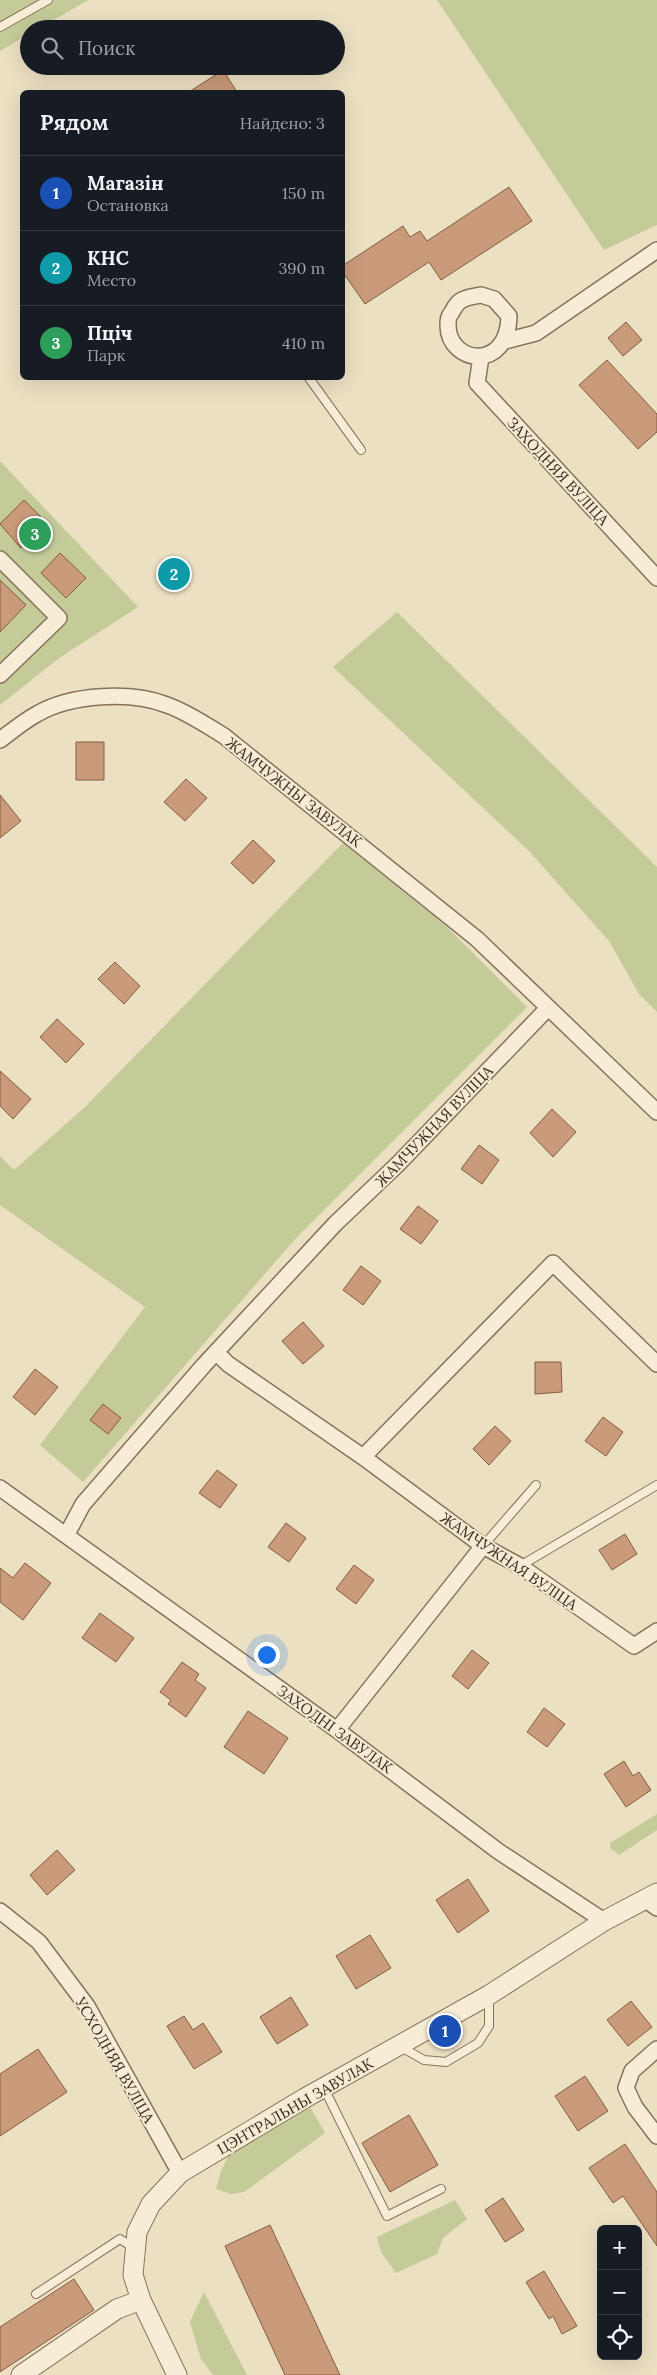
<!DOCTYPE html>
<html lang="ru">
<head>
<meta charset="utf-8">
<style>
	:root { --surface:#171b24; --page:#20242c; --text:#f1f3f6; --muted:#9ea1a6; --line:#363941; --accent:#c69a9c }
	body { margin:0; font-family:Lora,serif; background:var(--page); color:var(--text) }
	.controls { position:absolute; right:15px; bottom:15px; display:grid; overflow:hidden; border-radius:8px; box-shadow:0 5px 20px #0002 }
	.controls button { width:45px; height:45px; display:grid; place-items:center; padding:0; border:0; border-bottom:1px solid var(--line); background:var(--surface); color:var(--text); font:25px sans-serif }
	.you { position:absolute; left:266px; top:1654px; width:18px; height:18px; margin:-12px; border:4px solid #fff; border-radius:50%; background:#1a73e8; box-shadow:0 0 0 8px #1a73e833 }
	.badge { display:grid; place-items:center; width:32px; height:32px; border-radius:50%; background:var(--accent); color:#fff; font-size:16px; font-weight:700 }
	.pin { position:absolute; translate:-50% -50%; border:2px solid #fff; box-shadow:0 1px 5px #0006 }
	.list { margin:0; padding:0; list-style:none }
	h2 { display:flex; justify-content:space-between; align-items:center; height:65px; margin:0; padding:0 20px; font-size:21px }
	h2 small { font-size:16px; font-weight:400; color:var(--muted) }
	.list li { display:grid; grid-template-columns:32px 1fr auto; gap:15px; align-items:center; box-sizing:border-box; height:75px; padding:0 20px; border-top:1px solid var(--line) }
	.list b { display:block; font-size:19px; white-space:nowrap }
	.list p { margin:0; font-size:16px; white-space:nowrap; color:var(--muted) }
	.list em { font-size:16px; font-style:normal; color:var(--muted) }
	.icon { flex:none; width:28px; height:28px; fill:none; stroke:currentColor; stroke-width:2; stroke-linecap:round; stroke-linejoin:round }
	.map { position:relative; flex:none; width:657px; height:2375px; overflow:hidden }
	.search { position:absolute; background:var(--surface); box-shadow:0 5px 20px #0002; left:20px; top:20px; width:325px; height:55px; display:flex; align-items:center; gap:12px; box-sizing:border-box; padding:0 18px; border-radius:28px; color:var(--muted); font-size:19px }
	.panel { position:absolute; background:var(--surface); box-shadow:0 5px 20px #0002; left:20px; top:90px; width:325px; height:290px; border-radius:8px }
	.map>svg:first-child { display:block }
	.green { fill:#c4ca98 }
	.building { fill:#c99b7a; stroke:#845c41 }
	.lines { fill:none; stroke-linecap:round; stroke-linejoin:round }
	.service-casing { stroke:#86725b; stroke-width:10 }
	.minor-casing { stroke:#86725b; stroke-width:18 }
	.tertiary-casing { stroke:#86725b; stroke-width:21 }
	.service { stroke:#f7edd6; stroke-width:8 }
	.minor { stroke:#f7edd6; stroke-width:15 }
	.tertiary { stroke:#f7edd6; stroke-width:19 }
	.labels { text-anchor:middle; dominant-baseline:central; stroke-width:4; stroke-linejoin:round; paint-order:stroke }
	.street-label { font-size:15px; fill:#362a1e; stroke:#f4ead2 }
</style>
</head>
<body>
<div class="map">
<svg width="657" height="2375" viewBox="0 0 657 2375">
	<rect width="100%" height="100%" fill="#ece0c3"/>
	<path class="green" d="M 0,0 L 88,0 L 38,29 L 29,29 L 29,34 L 0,51 Z
		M 437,0 L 657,0 L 657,225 L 604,250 Z
		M 0,461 L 138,607 L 59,658 L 0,705 Z
		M 397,612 L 657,867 L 657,1012 L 639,994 L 609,941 L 529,851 L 333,667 Z
		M 343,843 L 447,927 L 527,1007 L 297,1237 L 83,1482 L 40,1445 L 145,1307 L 0,1205 L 0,1156 L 14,1170 L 86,1106 Z
		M 657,1814 L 657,1830 L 619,1855 L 610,1848 L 610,1843 Z
		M 305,2098 L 325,2133 L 244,2192 L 231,2194 L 216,2189 L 221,2171 L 238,2137 Z
		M 455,2200 L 467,2219 L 443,2238 L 437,2254 L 396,2273 L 381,2252 L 377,2237 Z
		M 204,2292 L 247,2375 L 213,2375 L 201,2359 L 190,2322 Z"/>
	<path class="building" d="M 223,70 L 237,92 L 189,92 Z
		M 509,187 L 532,221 L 441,280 L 429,262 L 365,304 L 342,271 L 342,266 L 403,226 L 410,237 L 420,231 L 427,241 Z
		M 626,322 L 642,340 L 623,356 L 608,338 Z
		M 607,360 L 657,414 L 657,432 L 638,449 L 579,385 Z
		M 24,500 L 46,522 L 21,548 L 0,524 Z
		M 60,553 L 86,578 L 66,598 L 41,573 Z
		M 174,558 L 190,574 L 173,590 L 158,573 Z
		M 0,580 L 26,605 L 0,632 Z
		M 76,742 L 104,742 L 104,780 L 76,780 Z
		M 186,779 L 207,798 L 185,821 L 164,802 Z
		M 0,795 L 21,821 L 0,838 Z
		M 253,840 L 275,861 L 253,884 L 231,863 Z
		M 115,962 L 140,986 L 124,1004 L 98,979 Z
		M 57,1019 L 84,1044 L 66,1063 L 40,1037 Z
		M 0,1071 L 31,1099 L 13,1119 L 0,1106 Z
		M 552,1109 L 576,1132 L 553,1157 L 530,1133 Z
		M 479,1145 L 499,1160 L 482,1184 L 461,1169 Z
		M 418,1206 L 438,1221 L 421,1244 L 400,1229 Z
		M 361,1266 L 381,1281 L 363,1305 L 343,1290 Z
		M 303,1322 L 324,1346 L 303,1364 L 282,1341 Z
		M 535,1362 L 561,1362 L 562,1392 L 535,1394 Z
		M 35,1369 L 58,1387 L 35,1415 L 13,1397 Z
		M 103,1404 L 121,1418 L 108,1434 L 90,1420 Z
		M 603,1417 L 623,1432 L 606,1456 L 585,1441 Z
		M 495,1426 L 511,1441 L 489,1465 L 473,1449 Z
		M 217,1470 L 237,1485 L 220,1508 L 199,1493 Z
		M 286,1523 L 306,1538 L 289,1562 L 268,1547 Z
		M 625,1534 L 637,1554 L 612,1570 L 599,1550 Z
		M 25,1563 L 51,1583 L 23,1620 L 0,1602 L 0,1568 L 13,1578 Z
		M 354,1565 L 374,1580 L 356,1604 L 336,1589 Z
		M 100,1613 L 134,1638 L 116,1662 L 82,1638 Z
		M 472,1650 L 489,1663 L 468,1689 L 452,1676 Z
		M 182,1662 L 199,1674 L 195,1680 L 206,1688 L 186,1717 L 168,1704 L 171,1700 L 160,1692 Z
		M 544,1708 L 565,1724 L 547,1747 L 527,1732 Z
		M 248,1711 L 288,1738 L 264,1774 L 224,1747 Z
		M 624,1761 L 633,1776 L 639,1772 L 651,1790 L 626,1807 L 604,1774 Z
		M 57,1850 L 75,1870 L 47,1895 L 30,1875 Z
		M 468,1879 L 489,1911 L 458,1933 L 436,1900 Z
		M 370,1935 L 391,1968 L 356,1989 L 336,1956 Z
		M 291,1997 L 308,2025 L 277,2044 L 260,2017 Z
		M 631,2001 L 652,2027 L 628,2046 L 607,2020 Z
		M 184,2016 L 193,2030 L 203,2023 L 222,2052 L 194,2069 L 167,2026 Z
		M 38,2049 L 67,2092 L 0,2136 L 0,2074 Z
		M 585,2076 L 608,2111 L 578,2131 L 555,2096 Z
		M 409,2115 L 438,2165 L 390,2192 L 362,2143 Z
		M 625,2144 L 657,2192 L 657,2246 L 623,2196 L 613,2203 L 589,2168 Z
		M 503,2198 L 524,2230 L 505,2242 L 485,2210 Z
		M 270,2225 L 340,2375 L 285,2375 L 225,2246 Z
		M 544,2271 L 577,2326 L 562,2334 L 553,2316 L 549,2319 L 526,2282 Z
		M 74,2279 L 94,2310 L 0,2372 L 0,2327 Z"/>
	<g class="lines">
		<defs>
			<path id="service" d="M 0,27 L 48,0
				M 309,378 L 361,450
				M 483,1546 L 536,1485
				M 520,1566 L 657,1485
				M 401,2047 L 424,2060 L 446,2062 L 478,2043 L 489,2026 L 489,1996
				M 324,2088 L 387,2216 L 441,2189
				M 36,2294 L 120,2239 L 134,2248"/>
			<path id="minor" d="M 481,295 L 494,299 L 509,316 C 508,372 449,364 448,326 C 448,320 448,317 452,312 C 454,308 458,302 462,300 C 467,297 475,296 481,295 Z
				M 505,341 L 536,333 L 657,250
				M 481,357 L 477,383 L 657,578
				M 0,559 L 59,618 L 0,675
				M 0,740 C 12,731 24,721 37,714 C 71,694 131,691 167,705 C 187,712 206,725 224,736 L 477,939 L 657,1112
				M 216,1352 L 228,1364 L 363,1457 L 483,1546 L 520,1566 L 634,1646 L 657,1631
				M 363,1457 L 553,1263 L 657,1364
				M 0,1488 L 337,1730 L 498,1851 L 604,1921
				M 67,1534 L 83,1504 L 204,1365 L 335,1224 L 399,1163 L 548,1008
				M 337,1730 L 483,1546
				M 646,1900 L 657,1908
				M 0,1911 L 39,1942 L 87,2006 L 180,2173
				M 657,2049 L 632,2071 L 626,2088 L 635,2107 L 657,2136"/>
			<path id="tertiary" d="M 21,2375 L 117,2309 L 141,2300
				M 177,2375 L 141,2300 L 133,2275 L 137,2232 L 151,2204 L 180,2173 L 305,2098 L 489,1995 L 604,1921 L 657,1893"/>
		</defs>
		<use href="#service" class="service-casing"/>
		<use href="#minor" class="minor-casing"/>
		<use href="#tertiary" class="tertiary-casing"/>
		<use href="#service" class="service"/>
		<use href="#minor" class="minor"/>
		<use href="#tertiary" class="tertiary"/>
	</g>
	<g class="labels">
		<g class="street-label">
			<text transform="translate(558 471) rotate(47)">ЗАХОДНЯЯ ВУЛІЦА</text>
			<text transform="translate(294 792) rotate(38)">ЖАМЧУЖНЫ ЗАВУЛАК</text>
			<text transform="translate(434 1126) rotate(-46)">ЖАМЧУЖНАЯ ВУЛІЦА</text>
			<text transform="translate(509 1561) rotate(34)">ЖАМЧУЖНАЯ ВУЛІЦА</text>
			<text transform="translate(335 1729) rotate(36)">ЗАХОДНІ ЗАВУЛАК</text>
			<text transform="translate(115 2060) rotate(60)">УСХОДНЯЯ ВУЛІЦА</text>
			<text transform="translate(295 2106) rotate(-30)">ЦЭНТРАЛЬНЫ ЗАВУЛАК</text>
		</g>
	</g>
</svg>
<div class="controls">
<button>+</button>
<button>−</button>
<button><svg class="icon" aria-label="locate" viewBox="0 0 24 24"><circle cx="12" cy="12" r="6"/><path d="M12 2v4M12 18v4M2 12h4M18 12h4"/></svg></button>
</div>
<div class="you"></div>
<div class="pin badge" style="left:445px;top:2031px;background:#1a4fb4">1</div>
<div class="pin badge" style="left:174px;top:574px;background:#0f9aa8">2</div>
<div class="pin badge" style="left:35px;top:534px;background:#2e9e5b">3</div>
<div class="search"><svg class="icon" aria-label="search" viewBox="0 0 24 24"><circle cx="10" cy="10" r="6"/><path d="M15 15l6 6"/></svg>Поиск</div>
<section class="panel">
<h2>Рядом<small>Найдено: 3</small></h2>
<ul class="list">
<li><span class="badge" style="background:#1a4fb4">1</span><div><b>Магазін</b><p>Остановка</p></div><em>150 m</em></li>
<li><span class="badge" style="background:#0f9aa8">2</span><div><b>КНС</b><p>Место</p></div><em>390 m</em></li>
<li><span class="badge" style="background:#2e9e5b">3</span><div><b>Пціч</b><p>Парк</p></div><em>410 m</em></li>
</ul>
</section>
</div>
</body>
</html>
